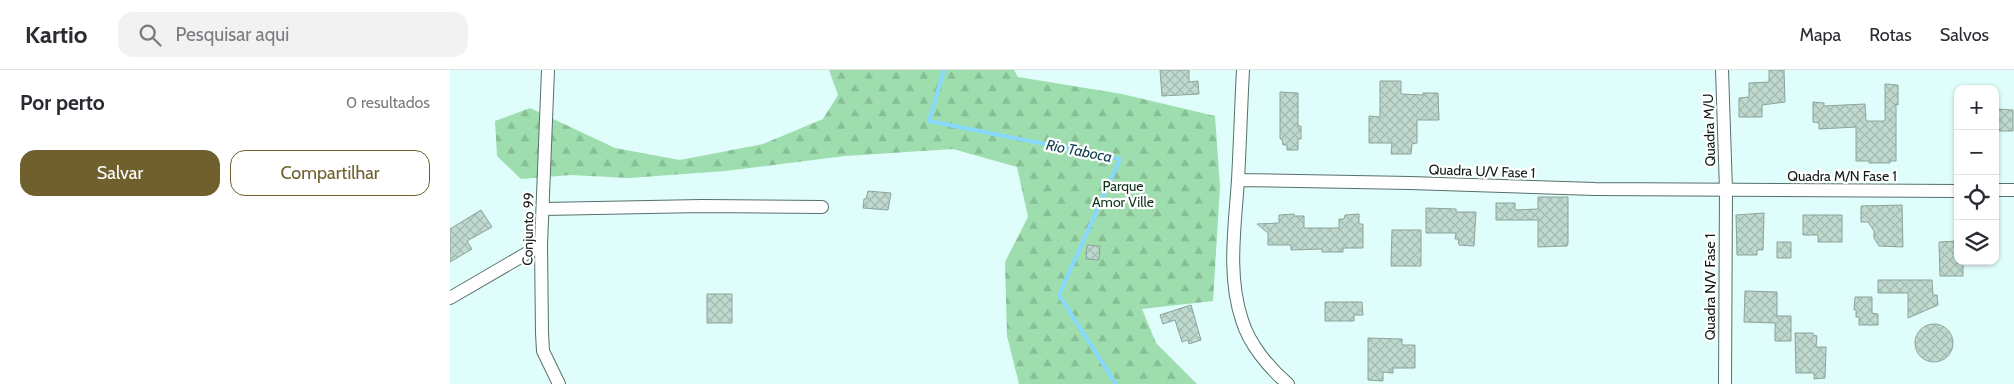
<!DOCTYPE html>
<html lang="pt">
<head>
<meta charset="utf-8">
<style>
	:root { --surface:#fff; --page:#f2f2f3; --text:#2b2b33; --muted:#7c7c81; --line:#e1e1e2; --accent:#6f602d }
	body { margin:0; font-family:Cabin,sans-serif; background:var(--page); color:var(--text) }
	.controls { position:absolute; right:15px; top:15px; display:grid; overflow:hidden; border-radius:10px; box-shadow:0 1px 4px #0004 }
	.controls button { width:45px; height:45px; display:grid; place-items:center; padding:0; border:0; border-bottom:1px solid var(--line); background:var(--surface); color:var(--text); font:25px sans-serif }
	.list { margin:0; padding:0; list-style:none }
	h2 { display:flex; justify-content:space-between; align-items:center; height:65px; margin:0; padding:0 20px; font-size:21px }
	h2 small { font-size:16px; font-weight:400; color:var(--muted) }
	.actions { display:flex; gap:10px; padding:15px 20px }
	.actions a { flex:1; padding:11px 0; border:1px solid var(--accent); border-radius:15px; text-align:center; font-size:18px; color:var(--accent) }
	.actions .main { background:var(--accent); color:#fff }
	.icon { flex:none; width:28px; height:28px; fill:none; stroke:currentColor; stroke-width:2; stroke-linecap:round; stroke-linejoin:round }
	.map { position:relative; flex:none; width:1564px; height:314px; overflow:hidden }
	header { display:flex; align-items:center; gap:30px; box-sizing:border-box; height:70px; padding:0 25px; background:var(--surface); border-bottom:1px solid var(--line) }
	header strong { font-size:24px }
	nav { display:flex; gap:28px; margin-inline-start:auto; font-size:18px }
	.search { width:350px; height:45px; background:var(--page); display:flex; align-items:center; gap:12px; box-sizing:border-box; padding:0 18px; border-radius:15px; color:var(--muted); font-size:19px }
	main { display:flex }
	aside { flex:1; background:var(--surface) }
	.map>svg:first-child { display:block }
	.forest { fill:url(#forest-firs) }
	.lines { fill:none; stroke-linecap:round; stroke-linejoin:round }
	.stream { stroke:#88d8fd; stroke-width:4 }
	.building { fill:url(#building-cross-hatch); stroke:#8ca49b }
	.street-casing { stroke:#56706e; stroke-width:14 }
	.street { stroke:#fff; stroke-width:12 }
	.labels { text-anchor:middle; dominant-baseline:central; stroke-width:4.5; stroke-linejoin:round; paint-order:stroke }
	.street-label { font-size:14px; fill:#101b1a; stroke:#fff }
	.park-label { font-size:14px; fill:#10331b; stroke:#fff }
	.water-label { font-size:15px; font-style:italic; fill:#144356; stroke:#fff }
</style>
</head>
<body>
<header>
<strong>Kartio</strong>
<div class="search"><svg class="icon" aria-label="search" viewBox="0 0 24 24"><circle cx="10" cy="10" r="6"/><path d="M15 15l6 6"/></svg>Pesquisar aqui</div>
<nav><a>Mapa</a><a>Rotas</a><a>Salvos</a></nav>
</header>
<main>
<aside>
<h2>Por perto<small>0 resultados</small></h2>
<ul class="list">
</ul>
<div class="actions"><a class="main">Salvar</a><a>Compartilhar</a></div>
</aside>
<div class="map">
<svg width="1564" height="314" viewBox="0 0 1564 314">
	<defs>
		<pattern id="forest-firs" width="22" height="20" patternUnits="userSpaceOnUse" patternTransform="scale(1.25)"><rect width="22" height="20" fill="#9edeae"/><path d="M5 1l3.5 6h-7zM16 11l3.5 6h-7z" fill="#87be95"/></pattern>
		<pattern id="building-cross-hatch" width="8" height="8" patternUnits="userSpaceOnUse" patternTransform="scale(1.25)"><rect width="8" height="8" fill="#bfd9cf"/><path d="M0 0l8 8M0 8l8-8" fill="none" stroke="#a3bab1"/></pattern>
	</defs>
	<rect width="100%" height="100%" fill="#dffdfa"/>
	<path class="forest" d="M 379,0 L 564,0 L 568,7 L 672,24 L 765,46 L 770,117 L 763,231 L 692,239 L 706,273 L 747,314 L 569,314 L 557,266 L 555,192 L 578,147 L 567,97 L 503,79 L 395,86 L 275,101 L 179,108 L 121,105 L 71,109 L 47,86 L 45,51 L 80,38 L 165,78 L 230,90 L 313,74 L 373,49 L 388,25 Z"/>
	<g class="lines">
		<path class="stream" d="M 494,0 L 479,51 L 670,89 L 609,225 L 666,314"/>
	</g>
	<path class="building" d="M 710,0 L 739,0 L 739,12 L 748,11 L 749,24 L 712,26 Z
		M 1319,0 L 1334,0 L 1335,32 L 1312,35 L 1312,47 L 1289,47 L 1289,28 L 1299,27 L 1299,13 L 1319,12 Z
		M 930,11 L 951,11 L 951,24 L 973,25 L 973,23 L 988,23 L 989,50 L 967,50 L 967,73 L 962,74 L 961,84 L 941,84 L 942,73 L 919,73 L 919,46 L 930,47 Z
		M 1435,14 L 1448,15 L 1448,35 L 1446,34 L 1446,91 L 1440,91 L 1440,93 L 1419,93 L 1419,91 L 1406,91 L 1406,57 L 1369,59 L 1369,53 L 1363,52 L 1363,32 L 1374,33 L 1374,36 L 1415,34 L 1416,51 L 1435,51 Z
		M 830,22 L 848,23 L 848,56 L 851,56 L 851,69 L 848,69 L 848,80 L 837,80 L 837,75 L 833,75 L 832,69 L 830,69 Z
		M 1545,39 L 1563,40 L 1563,61 L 1545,61 Z
		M 418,121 L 441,123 L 438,140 L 413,138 L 414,129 L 416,129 Z
		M 1088,127 L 1118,127 L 1118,173 L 1117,176 L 1088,177 L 1088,150 L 1046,150 L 1046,133 L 1065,133 L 1065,140 L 1088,139 Z
		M 1452,135 L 1453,177 L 1429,176 L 1424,168 L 1424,161 L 1418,152 L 1411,152 L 1411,136 Z
		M 976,138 L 1006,139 L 1006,142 L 1026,142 L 1024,176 L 1009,175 L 1008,169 L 1005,169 L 1006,163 L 976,163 Z
		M 31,140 L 42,157 L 17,171 L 22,179 L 0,192 L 0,159 Z
		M 1314,143 L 1313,180 L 1307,180 L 1307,185 L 1287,185 L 1286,145 Z
		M 844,144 L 844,146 L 854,146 L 854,158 L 889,158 L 889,149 L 894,149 L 895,145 L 909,144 L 909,154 L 913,154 L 913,178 L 893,178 L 893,182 L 872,182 L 872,179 L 841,180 L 841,175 L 818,175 L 818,163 L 807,154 L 829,153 L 829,145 Z
		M 1353,145 L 1392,145 L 1392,172 L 1368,172 L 1368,165 L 1353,165 Z
		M 942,160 L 971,160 L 971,196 L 941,196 Z
		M 1508,171 L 1508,191 L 1513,191 L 1513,206 L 1490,206 L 1489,172 Z
		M 1327,172 L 1341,172 L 1341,188 L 1327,188 Z
		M 637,175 L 650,176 L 649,190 L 636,189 Z
		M 1428,210 L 1482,210 L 1483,225 L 1487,225 L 1488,235 L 1458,248 L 1458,223 L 1428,223 Z
		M 1295,221 L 1327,222 L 1327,246 L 1341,246 L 1341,271 L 1325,271 L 1325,253 L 1294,252 Z
		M 257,224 L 282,224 L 282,253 L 257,253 Z
		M 1405,227 L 1422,227 L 1422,243 L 1428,244 L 1428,255 L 1409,255 L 1409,247 L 1406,247 L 1406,239 L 1404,240 Z
		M 875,232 L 912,232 L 913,245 L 904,245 L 904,251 L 875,251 Z
		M 741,235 L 751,270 L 739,274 L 738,270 L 732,272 L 725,250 L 713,254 L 710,245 Z
		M1465 273a19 19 0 1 1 38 0a19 19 0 1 1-38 0Z
		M 1345,263 L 1363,263 L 1363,265 L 1367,266 L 1366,277 L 1376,277 L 1375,308 L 1364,309 L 1364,303 L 1346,303 Z
		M 918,268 L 952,269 L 952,275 L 965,275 L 965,298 L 943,298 L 943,303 L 933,302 L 933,311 L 918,310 Z"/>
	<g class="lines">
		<defs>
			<path id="street" d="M 98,0 L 91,175 L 92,263 L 93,281 L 109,314
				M 793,0 C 791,37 790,74 788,110 C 785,156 777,206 792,250 C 799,274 819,298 838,314
				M 1272,0 L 1276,120 L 1275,314
				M 788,110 L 960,113 L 1145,119 L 1508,121
				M 1545,120 L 1564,120
				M 93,139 L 252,136 L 372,137
				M 0,228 L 91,175"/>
		</defs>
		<use href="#street" class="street-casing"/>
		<use href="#street" class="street"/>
	</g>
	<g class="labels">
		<g class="street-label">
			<text transform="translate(1259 60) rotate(-92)">Quadra M/U</text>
			<text transform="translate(1032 101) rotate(2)">Quadra U/V Fase 1</text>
			<text x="1392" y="106">Quadra M/N Fase 1</text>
			<text transform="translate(78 159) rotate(-89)">Conjunto 99</text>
			<text transform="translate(1260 217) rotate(-90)">Quadra N/V Fase 1</text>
		</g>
		<g class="park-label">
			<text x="673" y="116">Parque<tspan x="673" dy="16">Amor Ville</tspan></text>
		</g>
		<g class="water-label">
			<text transform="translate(629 81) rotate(11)">Rio Taboca</text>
		</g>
	</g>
</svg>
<div class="controls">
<button>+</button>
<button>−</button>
<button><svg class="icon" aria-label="locate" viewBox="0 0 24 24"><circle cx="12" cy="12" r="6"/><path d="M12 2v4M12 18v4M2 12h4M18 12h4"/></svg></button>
<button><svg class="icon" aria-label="layers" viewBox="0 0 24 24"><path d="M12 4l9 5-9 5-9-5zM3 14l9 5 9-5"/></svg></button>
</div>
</div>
</main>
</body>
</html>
